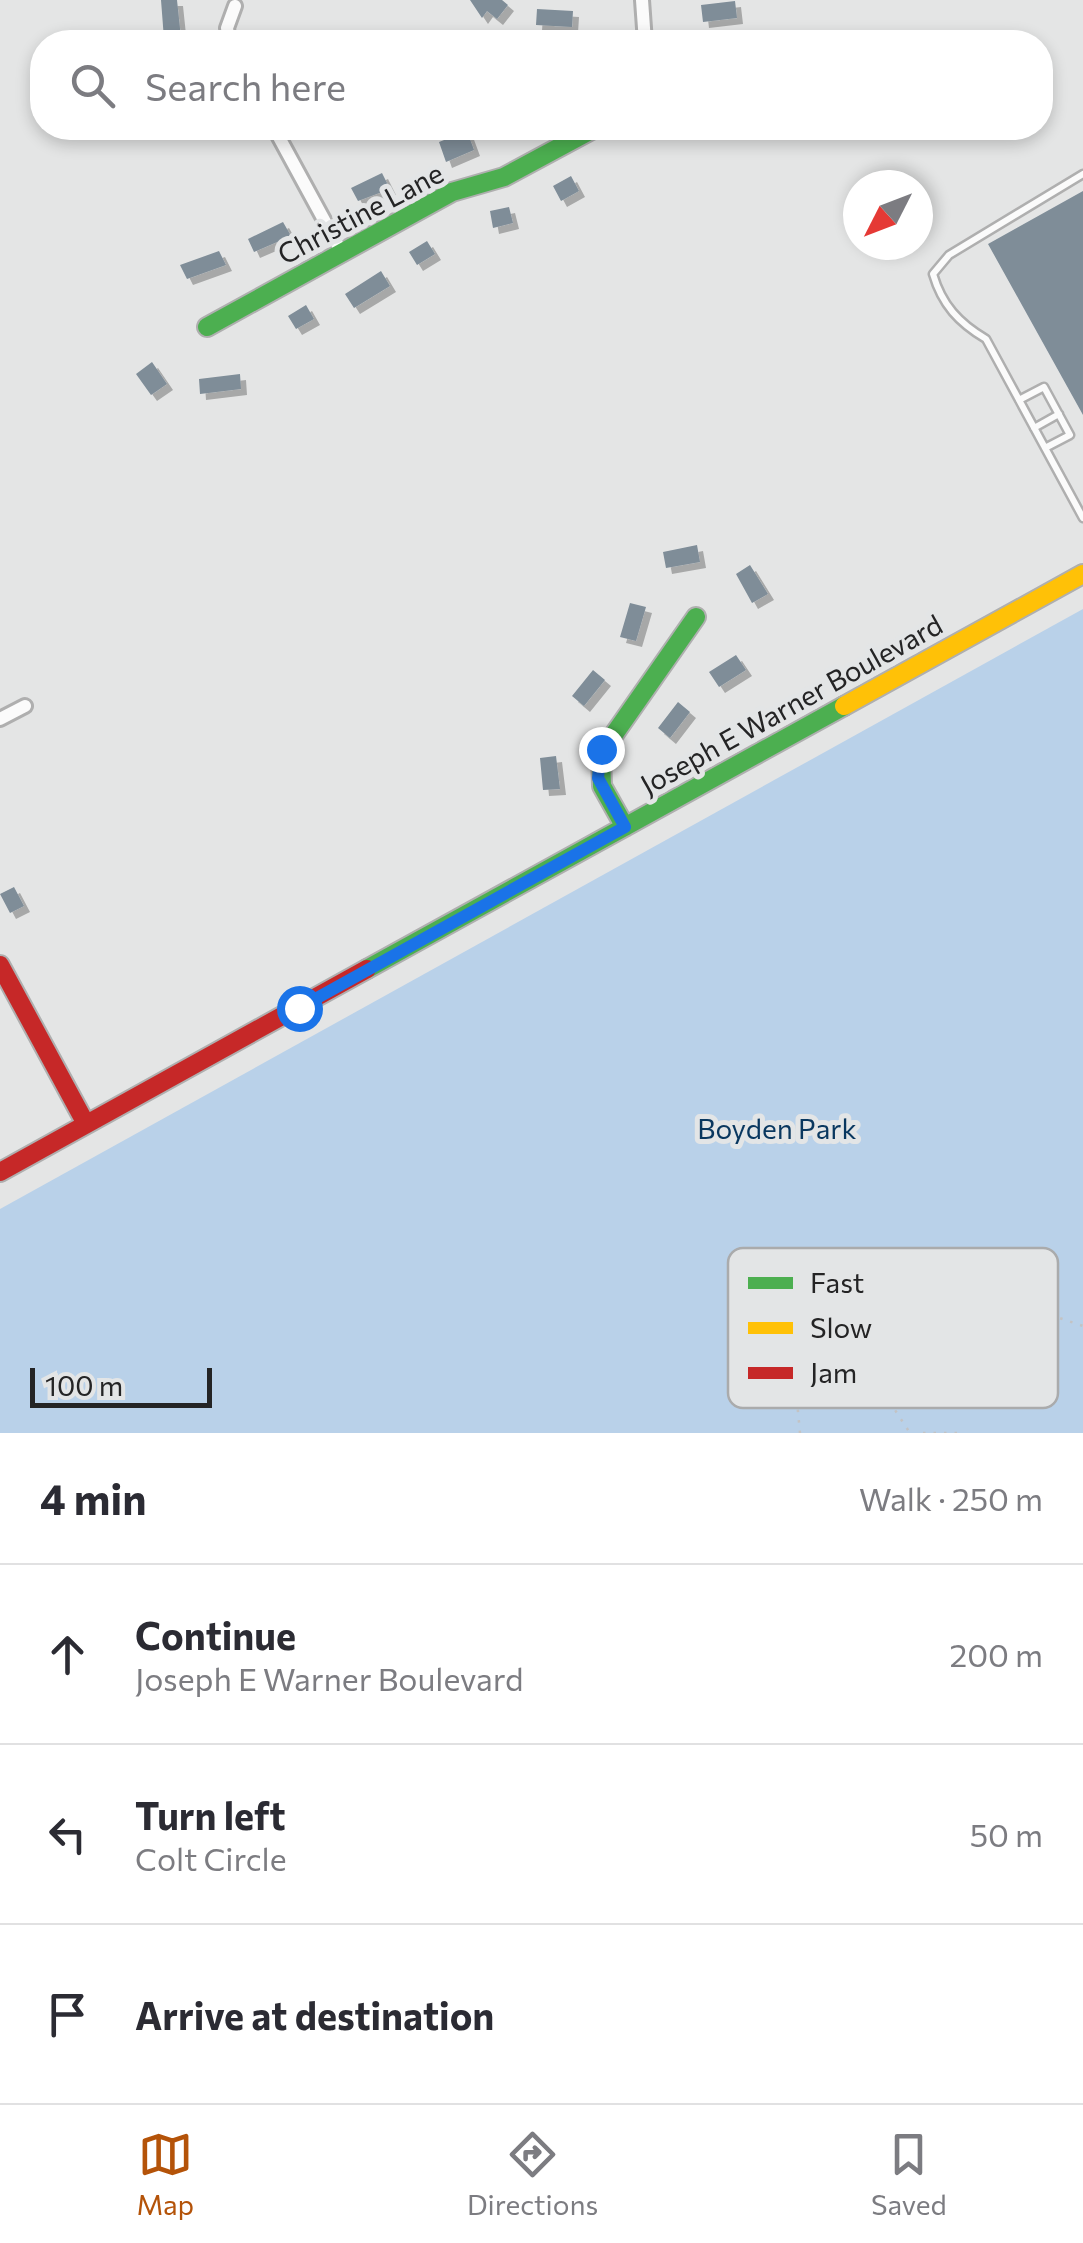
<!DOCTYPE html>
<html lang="en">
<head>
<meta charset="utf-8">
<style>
	:root { --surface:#fff; --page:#f7f7f7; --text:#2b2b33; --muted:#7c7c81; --line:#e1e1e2; --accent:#b45309 }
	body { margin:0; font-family:Commissioner,sans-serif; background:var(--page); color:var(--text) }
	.compass { position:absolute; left:843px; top:170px; width:90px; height:90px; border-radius:50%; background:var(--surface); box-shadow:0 5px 15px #0003; rotate:228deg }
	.scale { position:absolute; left:30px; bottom:25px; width:182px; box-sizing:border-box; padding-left:10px; border:5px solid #242425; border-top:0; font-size:28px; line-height:35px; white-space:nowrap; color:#242425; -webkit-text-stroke:8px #e3e5e6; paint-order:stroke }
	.stop { position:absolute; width:30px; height:30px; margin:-22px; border:8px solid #1a73e8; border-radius:50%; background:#fff }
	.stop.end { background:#1a73e8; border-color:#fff; box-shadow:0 2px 10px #0008 }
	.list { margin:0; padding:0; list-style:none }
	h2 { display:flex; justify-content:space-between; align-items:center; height:130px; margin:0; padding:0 40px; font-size:42px }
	h2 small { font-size:32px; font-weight:400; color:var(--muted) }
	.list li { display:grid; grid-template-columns:65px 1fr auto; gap:30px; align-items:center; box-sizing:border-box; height:180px; padding:0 40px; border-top:2px solid var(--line) }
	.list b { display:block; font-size:38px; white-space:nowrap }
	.list p { margin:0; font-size:32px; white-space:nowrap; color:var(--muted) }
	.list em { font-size:32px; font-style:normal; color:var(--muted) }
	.icon { flex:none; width:55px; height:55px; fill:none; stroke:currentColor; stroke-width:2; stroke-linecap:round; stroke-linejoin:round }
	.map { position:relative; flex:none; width:1083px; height:1433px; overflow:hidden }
	.search { position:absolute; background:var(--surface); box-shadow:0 5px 15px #0003; left:30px; right:30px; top:30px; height:110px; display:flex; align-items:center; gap:25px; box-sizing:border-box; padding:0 35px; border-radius:40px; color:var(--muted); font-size:38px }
	.sheet { height:670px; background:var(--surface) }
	nav { display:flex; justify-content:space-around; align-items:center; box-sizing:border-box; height:140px; border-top:2px solid var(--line); background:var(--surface); font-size:28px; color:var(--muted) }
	nav a { display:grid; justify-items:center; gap:5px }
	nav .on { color:var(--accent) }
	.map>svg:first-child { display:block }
	.green { fill:#b9d1e9 }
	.building { fill:#7f8d98; filter:url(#shadow) }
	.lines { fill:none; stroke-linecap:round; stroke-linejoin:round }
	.lane-casing { stroke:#afafaf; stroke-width:11 }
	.street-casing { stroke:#afafaf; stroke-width:18 }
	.fast-casing { stroke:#afafaf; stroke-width:22 }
	.slow-casing { stroke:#afafaf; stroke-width:22 }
	.jam-casing { stroke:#afafaf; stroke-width:22 }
	.path { stroke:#c3c3c4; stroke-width:2.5; stroke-dasharray:2.5 8; stroke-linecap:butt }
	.lane { stroke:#fbfbfb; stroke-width:6 }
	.street { stroke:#fbfbfb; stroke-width:12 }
	.fast { stroke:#4caf50; stroke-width:18 }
	.slow { stroke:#ffc107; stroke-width:18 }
	.jam { stroke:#c62828; stroke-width:18 }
	.route { stroke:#1a73e8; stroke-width:12 }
	.labels { text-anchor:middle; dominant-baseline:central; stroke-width:10; stroke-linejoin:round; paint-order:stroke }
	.street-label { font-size:28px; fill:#242425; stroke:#e3e5e6 }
	.park-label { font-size:28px; fill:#09375f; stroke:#e3e5e6 }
	.key { fill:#e3e5e6; stroke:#aaabac; stroke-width:2.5 }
	.key-label { font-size:28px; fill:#242425 }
</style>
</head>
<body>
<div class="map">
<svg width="1083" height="1433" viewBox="0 0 1083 1433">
	<defs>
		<filter id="shadow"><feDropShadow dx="6" dy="6" stdDeviation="0" flood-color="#0004"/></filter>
	</defs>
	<rect width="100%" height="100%" fill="#e4e5e5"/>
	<path class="green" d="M 1083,609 L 1083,1433 L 0,1433 L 0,1209 Z"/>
	<path class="building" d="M 161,0 L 177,0 L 181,38 L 164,39 Z
		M 470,0 L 502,0 L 508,5 L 497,19 L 487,11 L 482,18 Z
		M 735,1 L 737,18 L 703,22 L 701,5 Z
		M 537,9 L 573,11 L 572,27 L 536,25 Z
		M 467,131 L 474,150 L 446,162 L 439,142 Z
		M 382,173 L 390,189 L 358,201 L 351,188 Z
		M 571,176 L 579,191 L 561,201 L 553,186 Z
		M 1083,191 L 1083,415 L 988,244 Z
		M 509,207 L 513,223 L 493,228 L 490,211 Z
		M 283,222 L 291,236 L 254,252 L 248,239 Z
		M 427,241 L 435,254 L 417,265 L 409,252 Z
		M 219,251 L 226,265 L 187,279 L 180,265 Z
		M 381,271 L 390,286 L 354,308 L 345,294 Z
		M 306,305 L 314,319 L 296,329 L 288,316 Z
		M 152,362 L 167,384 L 151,395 L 136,374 Z
		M 240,374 L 241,389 L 200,394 L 199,379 Z
		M 697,545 L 700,562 L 666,568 L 663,552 Z
		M 750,565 L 768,594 L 752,603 L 736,574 Z
		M 630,603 L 646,607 L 636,641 L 620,637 Z
		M 736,655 L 746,670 L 719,687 L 709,672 Z
		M 593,670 L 605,680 L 584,706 L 572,696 Z
		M 678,702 L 690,712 L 670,738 L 658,728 Z
		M 556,756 L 560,789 L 543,790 L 540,758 Z
		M 14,887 L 24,906 L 10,913 L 0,894 Z"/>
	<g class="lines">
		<defs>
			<path id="lane" d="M 1083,174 L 949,255 L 933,274 C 942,305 959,323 986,339 L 1083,518
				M 1019,400 L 1044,387 L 1070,435 L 1045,448
				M 1034,428 L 1059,414"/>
			<path id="street" d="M 642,0 L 645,42
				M 229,42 L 227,28 L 235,6
				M 274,128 L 342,253
				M 0,719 L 25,706"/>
			<path id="fast" d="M 207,327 L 452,192 L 504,177 L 595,128
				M 625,827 L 602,786 L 601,753 L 696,617
				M 367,969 L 844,706"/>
			<path id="slow" d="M 844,706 L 1083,574"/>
			<path id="jam" d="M 0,965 L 86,1124
				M 0,1172 L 367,969"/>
		</defs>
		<use href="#lane" class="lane-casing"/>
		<use href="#street" class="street-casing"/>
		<use href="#fast" class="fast-casing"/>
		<use href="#slow" class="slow-casing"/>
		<use href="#jam" class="jam-casing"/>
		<path class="path" d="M 813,1338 L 814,1329 L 827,1313 L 934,1267 L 951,1281 L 1083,1326
			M 800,1433 L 795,1380 L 805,1362 L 806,1345 L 822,1336 L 848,1342 L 871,1388 L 893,1407 L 910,1433
			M 923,1433 L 961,1433"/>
		<use href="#lane" class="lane"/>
		<use href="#street" class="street"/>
		<use href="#fast" class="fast"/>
		<use href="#slow" class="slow"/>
		<use href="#jam" class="jam"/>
	</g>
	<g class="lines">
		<path class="route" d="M 299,1008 L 625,827 L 598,778 L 601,749"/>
	</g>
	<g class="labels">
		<g class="street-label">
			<text transform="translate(360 213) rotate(-28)">Christine Lane</text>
			<text transform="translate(791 704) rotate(-29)">Joseph E Warner Boulevard</text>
		</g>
		<g class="park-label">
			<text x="777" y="1128">Boyden Park</text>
		</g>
	</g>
	<rect x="728" y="1248" width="330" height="160" rx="15" class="key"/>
	<rect x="748" y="1277" width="45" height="12" fill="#4caf50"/>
	<rect x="748" y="1322" width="45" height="12" fill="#ffc107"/>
	<rect x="748" y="1367" width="45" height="12" fill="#c62828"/>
	<g class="key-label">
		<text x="810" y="1293">Fast</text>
		<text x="810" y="1338">Slow</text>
		<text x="810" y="1383">Jam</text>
	</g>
</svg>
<svg class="compass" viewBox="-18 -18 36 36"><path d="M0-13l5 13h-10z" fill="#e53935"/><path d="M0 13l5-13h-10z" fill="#7c7c81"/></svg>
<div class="scale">100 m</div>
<div class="stop" style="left:299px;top:1008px"></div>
<div class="stop end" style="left:601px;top:749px"></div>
<div class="search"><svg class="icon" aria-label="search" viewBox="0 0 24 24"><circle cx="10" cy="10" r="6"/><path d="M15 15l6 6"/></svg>Search here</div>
</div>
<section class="sheet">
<h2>4 min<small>Walk · 250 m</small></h2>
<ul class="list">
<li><svg class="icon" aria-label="ahead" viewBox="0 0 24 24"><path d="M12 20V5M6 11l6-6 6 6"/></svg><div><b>Continue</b><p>Joseph E Warner Boulevard</p></div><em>200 m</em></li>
<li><svg class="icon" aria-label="left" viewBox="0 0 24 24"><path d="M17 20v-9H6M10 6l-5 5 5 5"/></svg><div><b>Turn left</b><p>Colt Circle</p></div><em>50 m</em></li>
<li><svg class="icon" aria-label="arrive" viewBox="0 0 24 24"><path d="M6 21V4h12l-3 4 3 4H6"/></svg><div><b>Arrive at destination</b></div></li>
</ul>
</section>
<nav>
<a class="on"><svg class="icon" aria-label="map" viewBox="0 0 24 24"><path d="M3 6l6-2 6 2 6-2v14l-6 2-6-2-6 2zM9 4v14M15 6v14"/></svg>Map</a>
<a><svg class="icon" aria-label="directions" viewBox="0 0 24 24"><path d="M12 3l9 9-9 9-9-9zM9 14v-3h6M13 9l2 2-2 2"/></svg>Directions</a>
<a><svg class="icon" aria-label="saved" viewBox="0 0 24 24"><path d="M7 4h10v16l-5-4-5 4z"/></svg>Saved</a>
</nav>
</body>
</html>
